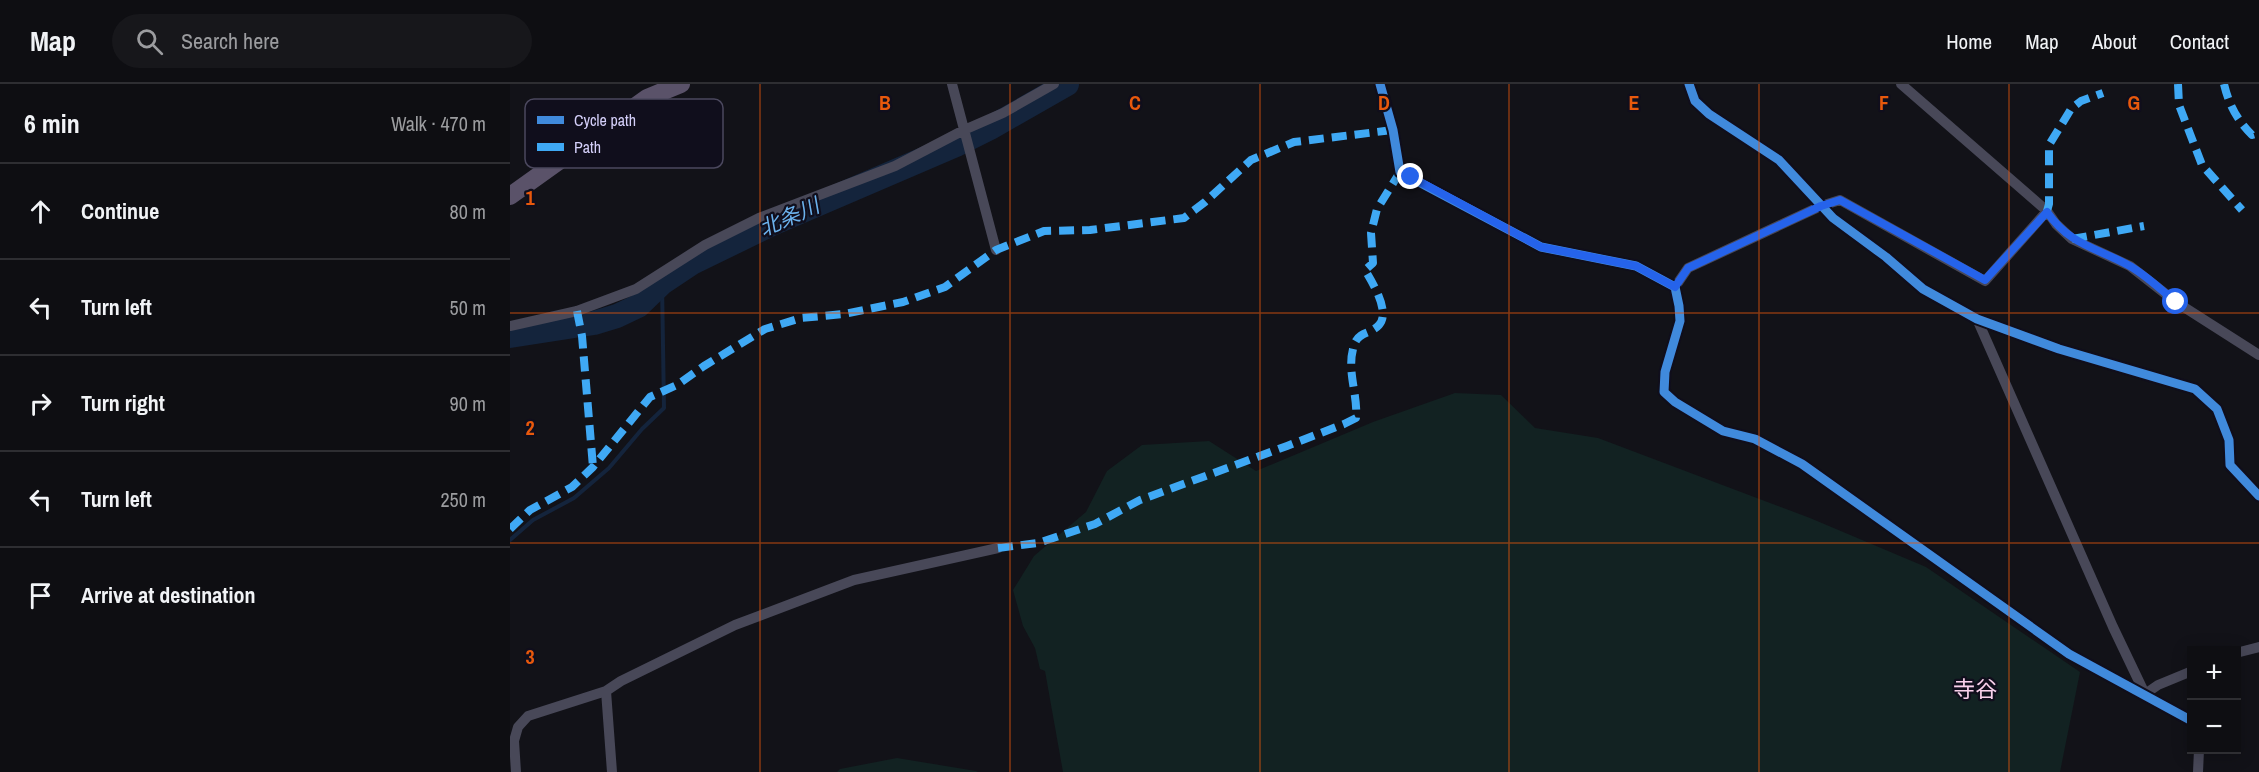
<!DOCTYPE html>
<html lang="en">
<head>
<meta charset="utf-8">
<style>
	:root { --surface:#0e0e12; --page:#17171b; --text:#f1f3f6; --muted:#9b9c9f; --line:#2e2e32 }
	body { margin:0; font-family:"Archivo Narrow","Noto Sans JP",sans-serif; background:var(--page); color:var(--text) }
	.controls { position:absolute; right:18px; bottom:18px; display:grid; overflow:hidden; border-radius:0px; box-shadow:0 3px 15px #0003 }
	.controls button { width:54px; height:54px; display:grid; place-items:center; padding:0; border:0; border-bottom:2px solid var(--line); background:var(--surface); color:var(--text); font:30px sans-serif }
	.stop { position:absolute; width:18px; height:18px; margin:-14px; border:4px solid #2563eb; border-radius:50%; background:#fff }
	.stop.end { background:#2563eb; border-color:#fff; box-shadow:0 2px 6px #0008 }
	.list { margin:0; padding:0; list-style:none }
	h2 { display:flex; justify-content:space-between; align-items:center; height:78px; margin:0; padding:0 24px; font-size:26px }
	h2 small { font-size:20px; font-weight:400; color:var(--muted) }
	.list li { display:grid; grid-template-columns:39px 1fr auto; gap:18px; align-items:center; box-sizing:border-box; height:96px; padding:0 24px; border-top:2px solid var(--line) }
	.list b { display:block; font-size:22px; white-space:nowrap }
	.list em { font-size:20px; font-style:normal; color:var(--muted) }
	.icon { flex:none; width:33px; height:33px; fill:none; stroke:currentColor; stroke-width:2; stroke-linecap:round; stroke-linejoin:round }
	.map { position:relative; flex:none; width:1749px; height:688px; overflow:hidden }
	header { display:flex; align-items:center; gap:36px; box-sizing:border-box; height:84px; padding:0 30px; background:var(--surface); border-bottom:2px solid var(--line) }
	header strong { font-size:28px }
	nav { display:flex; gap:33px; margin-inline-start:auto; font-size:21px }
	.search { width:420px; height:54px; background:var(--page); display:flex; align-items:center; gap:15px; box-sizing:border-box; padding:0 21px; border-radius:33px; color:var(--muted); font-size:22px }
	main { display:flex }
	aside { flex:1; background:var(--surface) }
	.map>svg:first-child { display:block }
	.green { fill:#122222 }
	.lines { fill:none; stroke-linecap:round; stroke-linejoin:round }
	.stream { stroke:#14243c; stroke-width:4 }
	.river { stroke:#14243c; stroke-width:24 }
	.street { stroke:#484858; stroke-width:10 }
	.primary { stroke:#5a5269; stroke-width:18 }
	.quiet { stroke:#3fa9f5; stroke-width:8; stroke-dasharray:15 8; stroke-linecap:butt }
	.cycleway-casing { stroke:#100e1c; stroke-width:13 }
	.cycleway { stroke:#408adc; stroke-width:9 }
	.route { stroke:#2563eb; stroke-width:8 }
	.grid { fill:none; stroke:#e8590c; stroke-width:1.5; stroke-opacity:0.55 }
	.labels { text-anchor:middle; dominant-baseline:central; stroke-width:4.5; stroke-linejoin:round; paint-order:stroke }
	.water-label { font-size:21px; font-style:italic; fill:#6bb1ec; stroke:#100e1c }
	.quarter-label { font-size:22px; fill:#f9d1eb; stroke:#100e1c }
	.key { fill:#100e1c; stroke:#4b485e; stroke-width:1.5 }
	.key-label { font-size:16px; fill:#d4cff9 }
	.grid-label { font-size:20px; text-anchor:middle; font-weight:bold; fill:#e8590c; stroke:#100e1c; stroke-width:4.5; stroke-linejoin:round; paint-order:stroke }
</style>
</head>
<body>
<header>
<strong>Map</strong>
<div class="search"><svg class="icon" aria-label="search" viewBox="0 0 24 24"><circle cx="10" cy="10" r="6"/><path d="M15 15l6 6"/></svg>Search here</div>
<nav><a>Home</a><a>Map</a><a>About</a><a>Contact</a></nav>
</header>
<main>
<aside>
<h2>6 min<small>Walk · 470 m</small></h2>
<ul class="list">
<li><svg class="icon" aria-label="ahead" viewBox="0 0 24 24"><path d="M12 20V5M6 11l6-6 6 6"/></svg><div><b>Continue</b></div><em>80 m</em></li>
<li><svg class="icon" aria-label="left" viewBox="0 0 24 24"><path d="M17 20v-9H6M10 6l-5 5 5 5"/></svg><div><b>Turn left</b></div><em>50 m</em></li>
<li><svg class="icon" aria-label="right" viewBox="0 0 24 24"><path d="M7 20v-9h11M14 6l5 5-5 5"/></svg><div><b>Turn right</b></div><em>90 m</em></li>
<li><svg class="icon" aria-label="left" viewBox="0 0 24 24"><path d="M17 20v-9H6M10 6l-5 5 5 5"/></svg><div><b>Turn left</b></div><em>250 m</em></li>
<li><svg class="icon" aria-label="arrive" viewBox="0 0 24 24"><path d="M6 21V4h12l-3 4 3 4H6"/></svg><div><b>Arrive at destination</b></div></li>
</ul>
</aside>
<div class="map">
<svg width="1749" height="688" viewBox="0 0 1749 688">
	<rect width="100%" height="100%" fill="#121218"/>
	<path class="green" d="M 945,309 L 991,311 L 1025,344 L 1088,354 L 1300,434 L 1416,483 L 1570,588 L 1550,688 L 553,688 L 535,587 L 530,585 L 525,564 L 513,542 L 503,506 L 524,472 L 576,428 L 597,387 L 632,361 L 699,357 L 746,387 L 863,338 Z
		M 387,674 L 466,687 L 468,688 L 327,688 L 330,685 Z"/>
	<g class="lines">
		<path class="stream" d="M 0,456 L 23,436 L 64,414 L 99,384 L 132,345 L 154,324 L 152,199"/>
		<path class="river" d="M 0,252 L 84,239 L 107,232 L 128,222 L 152,199 L 182,179 L 262,140 L 446,61 L 480,44 L 557,0"/>
		<path class="street" d="M 442,0 L 486,166
			M 870,0 L 883,46 L 890,88 L 1031,163 L 1126,182 L 1165,203 L 1169,222 L 1170,237 L 1155,288 L 1154,308 L 1165,318 L 1213,347 L 1245,355 L 1292,380 L 1559,570 L 1682,637
			M 1179,0 L 1185,17 L 1199,30 L 1269,76 L 1323,134 L 1376,173 L 1413,205 L 1467,235 L 1549,265 L 1685,305 L 1707,325 L 1719,356 L 1720,381 L 1749,412
			M 1537,127 L 1546,140 L 1562,155 L 1620,182 L 1666,218 L 1749,271
			M 1165,203 L 1178,184 L 1311,122 L 1330,116 L 1475,197 L 1537,127 L 1391,0
			M 1467,235 L 1603,543 L 1635,610
			M 0,242 L 67,227 L 126,205 L 195,161 L 249,134 L 385,82 L 454,46 L 493,29 L 544,0
			M 1726,569 L 1749,563
			M 96,607 L 102,688
			M 1635,610 L 1648,601 L 1682,587
			M 6,688 L 4,657 L 8,643 L 18,632 L 96,607 L 111,597 L 225,541 L 344,496 L 488,464
			M 1688,688 L 1689,666"/>
		<path class="primary" d="M 0,112 L 137,14 L 171,0"/>
		<path class="quiet" d="M 1668,0 L 1669,21 L 1692,81 L 1732,126
			M 1714,0 C 1719,21 1727,36 1742,51 L 1749,49
			M 1537,127 L 1539,120 L 1539,61 L 1561,25 L 1571,17 L 1593,9
			M 1562,155 L 1634,142
			M 67,227 L 72,252 L 83,383
			M 0,445 L 20,426 L 62,403 L 83,383 L 140,313 L 167,301 L 194,282 L 255,245 L 291,234 L 334,230 L 393,218 L 435,203 L 486,166 L 534,147 L 580,146 L 674,134 L 695,118 L 741,76 L 784,58 L 883,46
			M 488,464 L 528,459 L 585,440 L 630,416 L 777,362 L 834,340 L 846,334 C 848,311 837,288 843,265 C 847,246 859,252 869,241 C 881,228 862,198 855,186 L 863,179 L 861,149 L 867,125 L 890,88"/>
		<defs>
			<path id="cycleway" d="M 870,0 L 883,46 L 890,88 L 1031,163 L 1126,182 L 1165,203 L 1169,222 L 1170,237 L 1155,288 L 1154,308 L 1165,318 L 1213,347 L 1245,355 L 1292,380 L 1559,570 L 1682,637
				M 1179,0 L 1185,17 L 1199,30 L 1269,76 L 1323,134 L 1376,173 L 1413,205 L 1467,235 L 1549,265 L 1685,305 L 1707,325 L 1719,356 L 1720,381 L 1749,412"/>
		</defs>
		<use href="#cycleway" class="cycleway-casing"/>
		<use href="#cycleway" class="cycleway"/>
	</g>
	<g class="lines">
		<path class="route" d="M 901,93 L 1031,163 L 1126,182 L 1165,203 L 1178,184 L 1311,122 L 1330,116 L 1475,196 L 1537,128 C 1560,161 1585,163 1618,181 C 1635,190 1651,206 1666,218"/>
	</g>
	<path class="grid" d="M 250,0 L 250,688M 500,0 L 500,688M 750,0 L 750,688M 999,0 L 999,688M 1249,0 L 1249,688M 1499,0 L 1499,688M 0,229 L 1749,229M 0,459 L 1749,459"/>
	<g class="labels">
		<g class="water-label">
			<text transform="translate(279 133) rotate(-24)">北条川</text>
		</g>
		<g class="quarter-label">
			<text x="1465" y="605">寺谷</text>
		</g>
	</g>
	<rect x="15" y="15" width="198" height="69" rx="9" class="key"/>
	<rect x="27" y="32" width="27" height="8" fill="#408adc"/>
	<rect x="27" y="59" width="27" height="8" fill="#3fa9f5"/>
	<g class="key-label">
		<text x="64" y="42">Cycle path</text>
		<text x="64" y="69">Path</text>
	</g>
	<g class="grid-label">
		<text x="375" y="26">B</text>
		<text x="625" y="26">C</text>
		<text x="874" y="26">D</text>
		<text x="1124" y="26">E</text>
		<text x="1374" y="26">F</text>
		<text x="1624" y="26">G</text>
		<text x="20" y="121">1</text>
		<text x="20" y="351">2</text>
		<text x="20" y="580">3</text>
	</g>
</svg>
<div class="controls">
<button>+</button>
<button>−</button>
</div>
<div class="stop" style="left:1666px;top:218px"></div>
<div class="stop end" style="left:901px;top:93px"></div>
</div>
</main>
</body>
</html>
